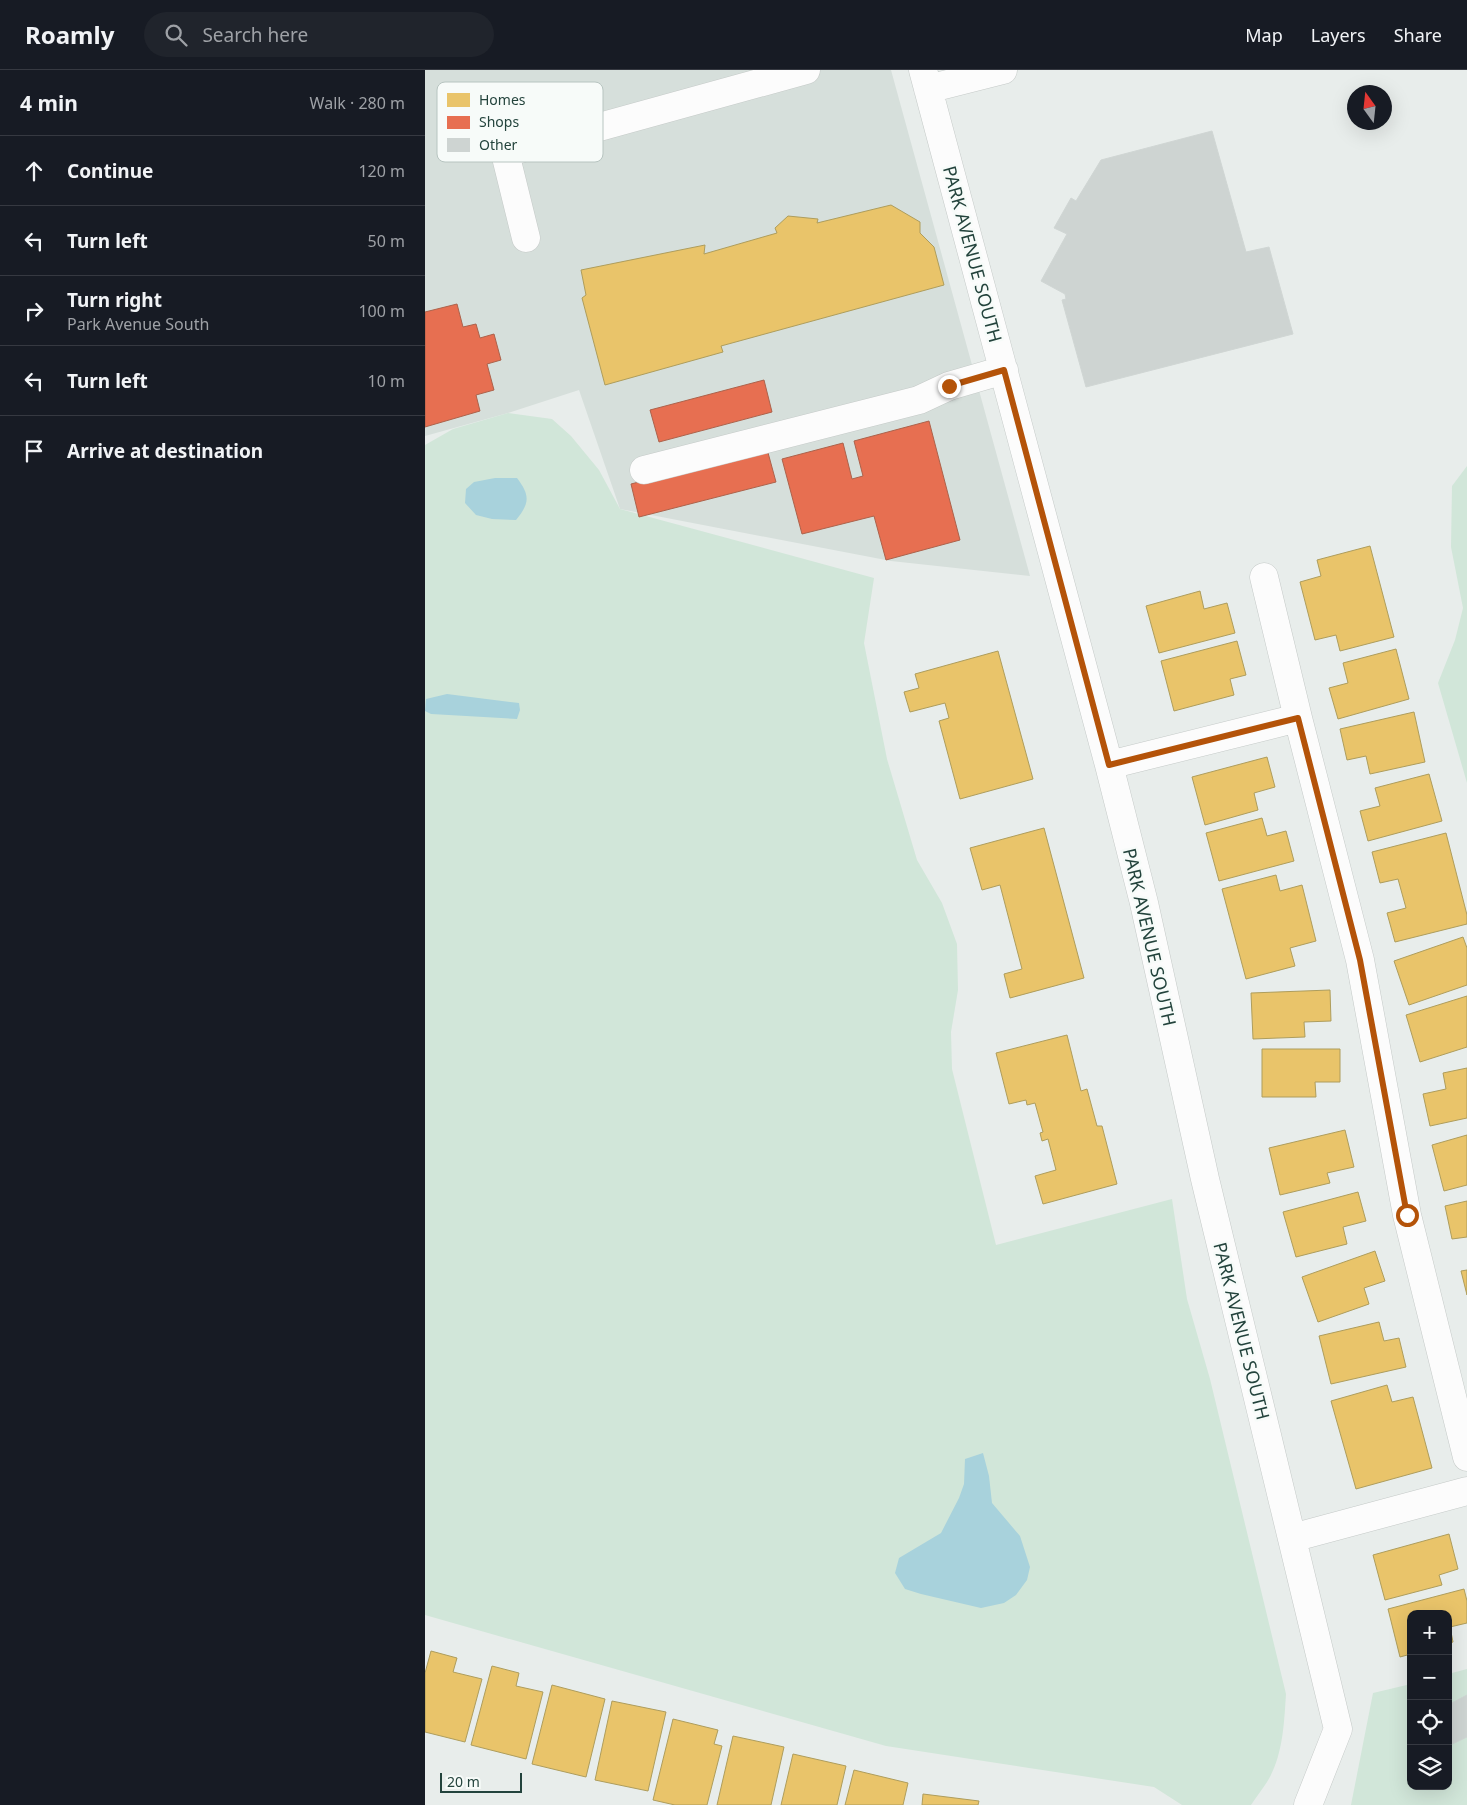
<!DOCTYPE html>
<html lang="en">
<head>
<meta charset="utf-8">
<style>
	:root { --surface:#171b24; --page:#20242c; --text:#f1f3f6; --muted:#9ea1a6; --line:#363941 }
	body { margin:0; font-family:"Noto Sans",sans-serif; background:var(--page); color:var(--text) }
	.controls { position:absolute; right:15px; bottom:15px; display:grid; overflow:hidden; border-radius:10px; box-shadow:0 5px 20px #0002 }
	.controls button { width:45px; height:45px; display:grid; place-items:center; padding:0; border:0; border-bottom:1px solid var(--line); background:var(--surface); color:var(--text); font:25px sans-serif }
	.compass { position:absolute; left:922px; top:15px; width:45px; height:45px; border-radius:50%; background:var(--surface); box-shadow:0 5px 20px #0002; rotate:345deg }
	.scale { position:absolute; left:15px; bottom:12px; width:82px; box-sizing:border-box; padding-left:5px; border:2px solid #23433c; border-top:0; font-size:14px; line-height:18px; white-space:nowrap; color:#23433c; -webkit-text-stroke:4px #f7fbf9; paint-order:stroke }
	.stop { position:absolute; width:15px; height:15px; margin:-11px; border:4px solid #b45309; border-radius:50%; background:#fff }
	.stop.end { background:#b45309; border-color:#fff; box-shadow:0 1px 5px #0008 }
	.list { margin:0; padding:0; list-style:none }
	h2 { display:flex; justify-content:space-between; align-items:center; height:65px; margin:0; padding:0 20px; font-size:21px }
	h2 small { font-size:16px; font-weight:400; color:var(--muted) }
	.list li { display:grid; grid-template-columns:32px 1fr auto; gap:15px; align-items:center; box-sizing:border-box; height:70px; padding:0 20px; border-top:1px solid var(--line) }
	.list b { display:block; font-size:19px; white-space:nowrap }
	.list p { margin:0; font-size:16px; white-space:nowrap; color:var(--muted) }
	.list em { font-size:16px; font-style:normal; color:var(--muted) }
	.icon { flex:none; width:28px; height:28px; fill:none; stroke:currentColor; stroke-width:2; stroke-linecap:round; stroke-linejoin:round }
	.map { position:relative; flex:none; width:1042px; height:1735px; overflow:hidden }
	header { display:flex; align-items:center; gap:30px; box-sizing:border-box; height:70px; padding:0 25px; background:var(--surface); border-bottom:1px solid var(--line) }
	header strong { font-size:24px }
	nav { display:flex; gap:28px; margin-inline-start:auto; font-size:18px }
	.search { width:350px; height:45px; background:var(--page); display:flex; align-items:center; gap:12px; box-sizing:border-box; padding:0 18px; border-radius:28px; color:var(--muted); font-size:19px }
	main { display:flex }
	aside { flex:1; background:var(--surface) }
	.map>svg:first-child { display:block }
	.built { fill:#d6dfdb }
	.green { fill:#d1e6d9 }
	.water { fill:#a8d2dc }
	.homes { fill:#e9c46a; stroke:#ae9d5c }
	.shops { fill:#e76f51; stroke:#ac624b }
	.building { fill:#ced4d2; stroke:#d0d6d4 }
	.lines { fill:none; stroke-linecap:round; stroke-linejoin:round }
	.minor-casing { stroke:#c5cac8; stroke-width:29 }
	.minor { stroke:#fcfcfc; stroke-width:28 }
	.route { stroke:#b45309; stroke-width:6 }
	.labels { text-anchor:middle; dominant-baseline:central; stroke-width:5; stroke-linejoin:round; paint-order:stroke }
	.street-label { font-size:18px; fill:#23433c; stroke:#f7fbf9 }
	.key { fill:#f7fbf9; stroke:#b7c4c0; stroke-width:1 }
	.key-label { font-size:14px; fill:#23433c }
</style>
</head>
<body>
<header>
<strong>Roamly</strong>
<div class="search"><svg class="icon" aria-label="search" viewBox="0 0 24 24"><circle cx="10" cy="10" r="6"/><path d="M15 15l6 6"/></svg>Search here</div>
<nav><a>Map</a><a>Layers</a><a>Share</a></nav>
</header>
<main>
<aside>
<h2>4 min<small>Walk · 280 m</small></h2>
<ul class="list">
<li><svg class="icon" aria-label="ahead" viewBox="0 0 24 24"><path d="M12 20V5M6 11l6-6 6 6"/></svg><div><b>Continue</b></div><em>120 m</em></li>
<li><svg class="icon" aria-label="left" viewBox="0 0 24 24"><path d="M17 20v-9H6M10 6l-5 5 5 5"/></svg><div><b>Turn left</b></div><em>50 m</em></li>
<li><svg class="icon" aria-label="right" viewBox="0 0 24 24"><path d="M7 20v-9h11M14 6l5 5-5 5"/></svg><div><b>Turn right</b><p>Park Avenue South</p></div><em>100 m</em></li>
<li><svg class="icon" aria-label="left" viewBox="0 0 24 24"><path d="M17 20v-9H6M10 6l-5 5 5 5"/></svg><div><b>Turn left</b></div><em>10 m</em></li>
<li><svg class="icon" aria-label="arrive" viewBox="0 0 24 24"><path d="M6 21V4h12l-3 4 3 4H6"/></svg><div><b>Arrive at destination</b></div></li>
</ul>
</aside>
<div class="map">
<svg width="1042" height="1735" viewBox="0 0 1042 1735">
	<rect width="100%" height="100%" fill="#e8edeb"/>
	<path class="built" d="M 0,0 L 466,0 L 605,506 L 466,491 L 195,439 L 154,320 L 83,343 L 0,366 Z"/>
	<path class="green" d="M 83,343 L 127,349 L 146,366 L 174,400 L 195,439 L 449,508 L 439,573 L 462,689 L 492,790 L 517,833 L 532,874 L 533,920 L 526,962 L 527,999 L 571,1175 L 747,1129 L 762,1229 L 785,1309 L 861,1624 C 859,1654 858,1686 842,1712 C 837,1720 831,1727 826,1735 L 757,1735 L 729,1717 L 461,1676 L 0,1545 L 0,375 L 28,359 Z
		M 1042,396 L 1042,713 L 1013,613 L 1030,570 L 1038,538 L 1026,477 L 1027,416 Z
		M 1042,1599 L 1042,1735 L 926,1735 L 948,1623 L 986,1614 L 986,1716 L 1023,1716 L 1023,1604 Z"/>
	<path class="water" d="M 70,408 L 92,408 C 105,425 105,433 91,450 L 67,449 L 51,445 L 40,433 L 41,419 L 49,412 Z
		M 22,624 L 94,633 L 95,640 L 92,649 L 6,644 L 0,641 L 1,629 Z
		M 558,1383 L 564,1406 L 567,1433 L 595,1466 L 605,1497 L 602,1510 L 591,1525 L 579,1533 L 556,1538 L 496,1524 L 480,1519 L 470,1503 L 474,1488 L 516,1463 L 534,1428 L 539,1414 L 540,1389 Z"/>
	<path class="homes" d="M 466,135 L 495,152 L 495,163 L 509,177 L 519,215 L 296,276 L 298,282 L 180,315 L 157,228 L 161,225 L 156,200 L 280,175 L 279,184 L 352,163 L 350,158 L 363,146 L 393,149 L 392,153 Z
		M 945,476 L 969,567 L 915,581 L 911,565 L 890,570 L 875,512 L 896,506 L 892,490 Z
		M 775,521 L 779,539 L 802,533 L 810,563 L 734,583 L 721,536 Z
		M 812,571 L 821,605 L 805,609 L 809,625 L 749,641 L 736,591 Z
		M 971,579 L 984,629 L 913,649 L 904,618 L 923,613 L 918,593 Z
		M 573,581 L 608,709 L 535,729 L 514,651 L 524,648 L 520,633 L 485,642 L 479,622 L 494,618 L 490,604 Z
		M 989,642 L 1000,692 L 945,704 L 941,686 L 922,690 L 915,659 Z
		M 842,687 L 850,717 L 829,723 L 833,740 L 780,755 L 767,707 Z
		M 1004,704 L 1017,751 L 943,771 L 935,741 L 955,736 L 950,718 Z
		M 837,748 L 842,766 L 861,761 L 869,791 L 794,811 L 781,763 Z
		M 619,758 L 659,908 L 585,928 L 579,904 L 597,899 L 575,815 L 557,820 L 545,778 Z
		M 1021,763 L 1042,845 L 1042,854 L 970,872 L 962,843 L 981,838 L 973,809 L 955,813 L 947,782 Z
		M 851,805 L 855,821 L 877,815 L 891,871 L 865,878 L 870,896 L 821,909 L 797,819 Z
		M 1038,867 L 1042,878 L 1042,915 L 984,935 L 969,891 Z
		M 905,920 L 906,951 L 879,952 L 880,967 L 828,969 L 826,923 Z
		M 1042,926 L 1042,977 L 995,992 L 981,945 Z
		M 642,965 L 656,1021 L 662,1019 L 672,1056 L 677,1056 L 692,1114 L 618,1134 L 610,1106 L 631,1100 L 623,1069 L 617,1071 L 615,1063 L 618,1062 L 610,1033 L 602,1035 L 601,1030 L 584,1034 L 571,983 Z
		M 837,979 L 915,979 L 915,1012 L 890,1012 L 891,1027 L 837,1027 Z
		M 1042,998 L 1042,1048 L 1005,1056 L 998,1024 L 1021,1019 L 1018,1003 Z
		M 920,1060 L 929,1097 L 902,1103 L 905,1113 L 855,1125 L 844,1078 Z
		M 1042,1065 L 1042,1115 L 1019,1121 L 1007,1075 Z
		M 933,1122 L 941,1151 L 918,1157 L 922,1174 L 871,1187 L 858,1142 Z
		M 1042,1131 L 1042,1167 L 1027,1169 L 1020,1136 Z
		M 950,1181 L 960,1211 L 939,1218 L 944,1234 L 893,1252 L 877,1207 Z
		M 1042,1200 L 1042,1225 L 1036,1201 Z
		M 954,1252 L 959,1271 L 974,1268 L 981,1297 L 906,1314 L 894,1266 Z
		M 962,1315 L 967,1332 L 988,1327 L 1007,1398 L 931,1419 L 906,1331 Z
		M 1024,1464 L 1033,1499 L 1014,1505 L 1017,1515 L 960,1530 L 948,1485 Z
		M 1039,1519 L 1042,1531 L 1042,1553 L 1025,1557 L 1028,1572 L 1023,1574 L 1023,1544 L 986,1544 L 986,1584 L 975,1587 L 963,1539 Z
		M 6,1581 L 32,1588 L 28,1602 L 57,1609 L 40,1672 L 0,1662 L 0,1603 Z
		M 67,1596 L 94,1603 L 91,1616 L 118,1622 L 101,1689 L 46,1675 Z
		M 127,1615 L 180,1629 L 161,1707 L 107,1694 Z
		M 187,1631 L 241,1642 L 223,1721 L 170,1710 Z
		M 248,1649 L 293,1660 L 289,1674 L 297,1676 L 282,1735 L 250,1735 L 228,1730 Z
		M 308,1666 L 359,1677 L 346,1735 L 292,1735 Z
		M 368,1684 L 421,1696 L 412,1735 L 356,1735 Z
		M 429,1700 L 483,1713 L 478,1735 L 420,1735 Z
		M 498,1724 L 554,1731 L 553,1735 L 497,1735 Z"/>
	<path class="shops" d="M 32,234 L 38,257 L 51,254 L 55,268 L 69,264 L 76,290 L 62,294 L 69,320 L 51,325 L 55,341 L 0,357 L 0,242 Z
		M 339,310 L 347,342 L 234,372 L 225,340 Z
		M 504,351 L 535,470 L 461,490 L 449,446 L 377,464 L 357,389 L 418,373 L 427,409 L 438,406 L 429,371 Z
		M 342,379 L 351,412 L 214,447 L 206,414 Z"/>
	<path class="building" d="M 787,61 L 821,182 L 844,177 L 868,264 L 661,317 L 637,230 L 641,229 L 640,224 L 616,211 L 642,164 L 629,158 L 646,128 L 651,131 L 676,90 Z
		M 1042,1625 L 1042,1667 L 1023,1676 L 1023,1635 Z"/>
	<g class="lines">
		<defs>
			<path id="minor" d="M 498,0 L 684,695 L 719,833 L 780,1109 L 913,1659 L 883,1735
				M 503,19 L 578,0
				M 101,168 L 80,83 L 381,0
				M 219,400 L 494,330 L 524,316 L 579,300
				M 839,507 L 873,648 L 935,890 L 982,1145 L 1042,1387
				M 684,695 L 873,648
				M 867,1468 L 1042,1421"/>
		</defs>
		<use href="#minor" class="minor-casing"/>
		<use href="#minor" class="minor"/>
	</g>
	<g class="lines">
		<path class="route" d="M 524,316 L 579,300 L 684,695 L 873,648 L 935,890 L 982,1145"/>
	</g>
	<g class="labels">
		<g class="street-label">
			<text transform="translate(548 184) rotate(75)">PARK AVENUE SOUTH</text>
			<text transform="translate(725 867) rotate(77)">PARK AVENUE SOUTH</text>
			<text transform="translate(817 1261) rotate(76)">PARK AVENUE SOUTH</text>
		</g>
	</g>
	<rect x="12" y="12" width="166" height="80" rx="8" class="key"/>
	<rect x="22" y="23" width="23" height="14" fill="#e9c46a"/>
	<rect x="22" y="46" width="23" height="13" fill="#e76f51"/>
	<rect x="22" y="68" width="23" height="14" fill="#ced4d2"/>
	<g class="key-label">
		<text x="54" y="35">Homes</text>
		<text x="54" y="57">Shops</text>
		<text x="54" y="80">Other</text>
	</g>
</svg>
<div class="controls">
<button>+</button>
<button>−</button>
<button><svg class="icon" aria-label="locate" viewBox="0 0 24 24"><circle cx="12" cy="12" r="6"/><path d="M12 2v4M12 18v4M2 12h4M18 12h4"/></svg></button>
<button><svg class="icon" aria-label="layers" viewBox="0 0 24 24"><path d="M12 4l9 5-9 5-9-5zM3 14l9 5 9-5"/></svg></button>
</div>
<svg class="compass" viewBox="-18 -18 36 36"><path d="M0-13l5 13h-10z" fill="#e53935"/><path d="M0 13l5-13h-10z" fill="#9ea1a6"/></svg>
<div class="scale">20 m</div>
<div class="stop" style="left:982px;top:1145px"></div>
<div class="stop end" style="left:524px;top:316px"></div>
</div>
</main>
</body>
</html>
